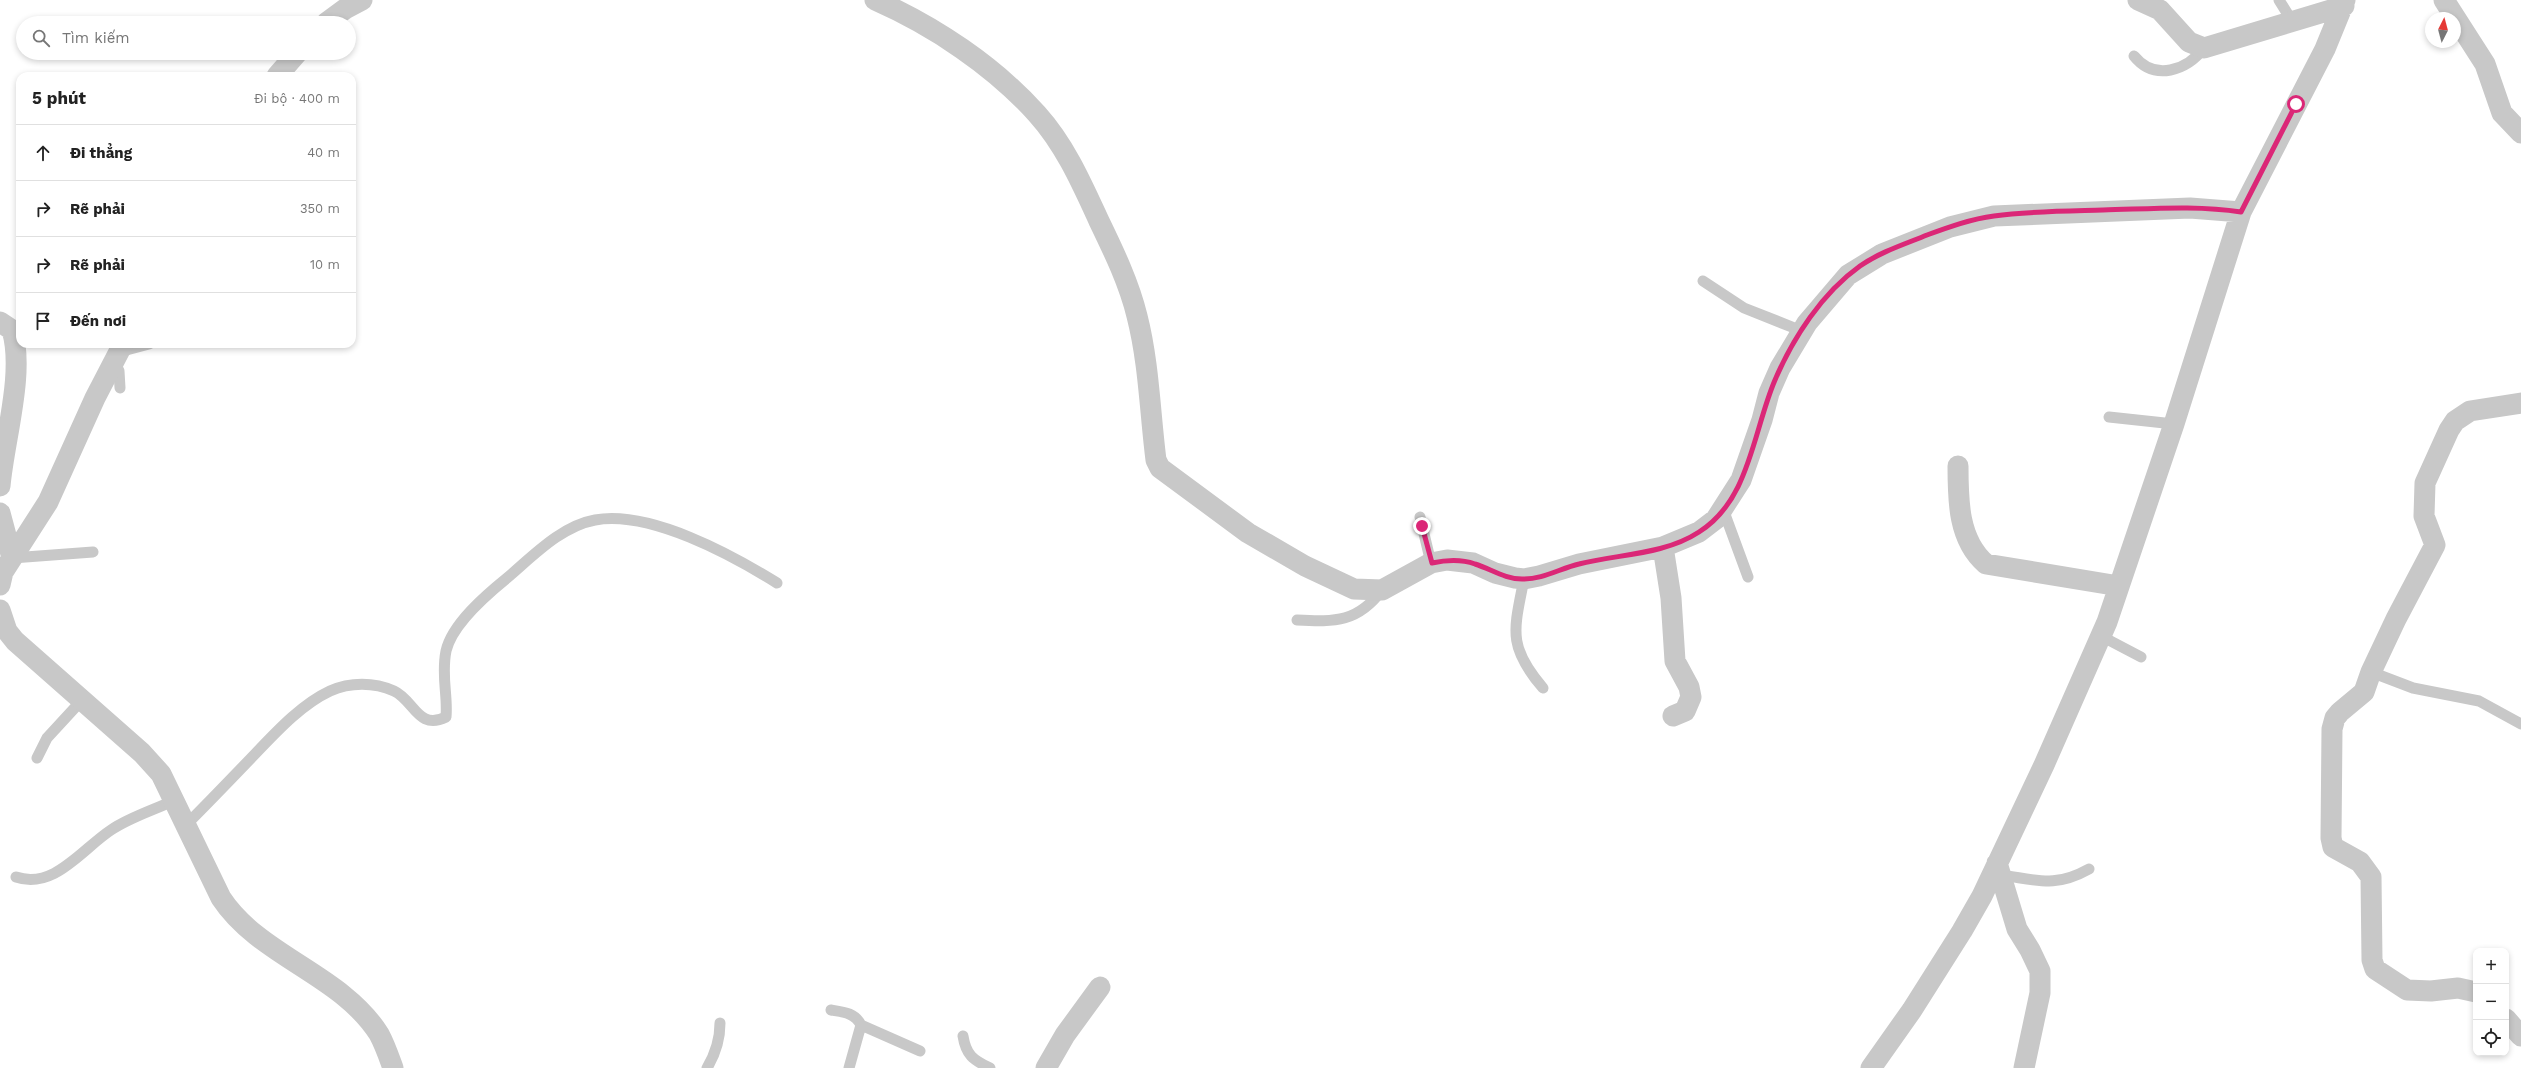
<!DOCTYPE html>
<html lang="vi">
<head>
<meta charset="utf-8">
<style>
	:root { --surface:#fff; --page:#f6f6f6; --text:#222; --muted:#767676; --line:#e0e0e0 }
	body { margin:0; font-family:"Work Sans",sans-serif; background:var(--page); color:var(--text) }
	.controls { position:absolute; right:12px; bottom:12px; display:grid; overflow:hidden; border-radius:8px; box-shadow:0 2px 6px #0003 }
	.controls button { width:36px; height:36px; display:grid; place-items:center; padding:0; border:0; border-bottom:1px solid var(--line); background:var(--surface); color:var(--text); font:20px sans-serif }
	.compass { position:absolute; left:2425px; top:12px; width:36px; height:36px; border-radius:50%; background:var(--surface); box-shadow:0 2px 6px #0003; rotate:6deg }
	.stop { position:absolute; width:12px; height:12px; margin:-9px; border:3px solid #db2777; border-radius:50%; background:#fff }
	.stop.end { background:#db2777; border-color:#fff; box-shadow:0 1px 4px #0008 }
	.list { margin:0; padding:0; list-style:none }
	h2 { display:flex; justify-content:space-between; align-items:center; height:52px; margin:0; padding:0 16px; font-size:17px }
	h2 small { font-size:13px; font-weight:400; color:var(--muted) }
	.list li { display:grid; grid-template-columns:26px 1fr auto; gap:12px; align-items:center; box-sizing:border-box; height:56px; padding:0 16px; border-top:1px solid var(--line) }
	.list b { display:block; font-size:15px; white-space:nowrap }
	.list em { font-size:13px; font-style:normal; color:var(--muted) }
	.icon { flex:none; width:22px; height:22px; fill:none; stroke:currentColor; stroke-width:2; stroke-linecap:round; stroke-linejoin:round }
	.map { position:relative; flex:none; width:2521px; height:1068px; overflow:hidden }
	.search { position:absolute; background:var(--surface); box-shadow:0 2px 6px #0003; left:16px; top:16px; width:340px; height:44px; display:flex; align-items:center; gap:10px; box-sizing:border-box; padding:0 14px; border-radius:22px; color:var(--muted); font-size:15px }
	.panel { position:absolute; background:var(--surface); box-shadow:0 2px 6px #0003; left:16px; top:72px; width:340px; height:276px; border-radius:12px }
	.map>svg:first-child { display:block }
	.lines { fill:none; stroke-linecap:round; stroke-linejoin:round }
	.lane { stroke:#c8c8c8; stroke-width:11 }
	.street { stroke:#c8c8c8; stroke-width:21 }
	.route { stroke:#db2777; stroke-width:5 }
</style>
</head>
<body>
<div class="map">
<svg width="2521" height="1068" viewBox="0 0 2521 1068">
	<rect width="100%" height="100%" fill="#fff"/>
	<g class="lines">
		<path class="lane" d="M 2279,0 L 2292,21
			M 2134,56 C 2155,82 2187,70 2204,48
			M 1703,281 L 1744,308 L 1802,331
			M 119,352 L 149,344
			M 114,361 L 119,371 L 120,388
			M 2109,417 L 2174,424
			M 1723,509 L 1748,577
			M 1420,517 L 1431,563
			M 12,558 L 93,552
			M 1524,579 C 1514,630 1507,646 1543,688
			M 1297,620 C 1336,622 1358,622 1382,590
			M 2101,636 L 2141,657
			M 2371,672 L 2413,688 L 2479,701 L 2521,724
			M 37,758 L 47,738 L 82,700
			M 186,825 C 210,801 233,777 256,753 C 277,731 302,704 330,691 C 350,682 374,682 394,691 C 414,700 418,731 446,717 C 448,695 441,676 446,651 C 452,624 486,595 507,578 C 532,557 561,526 595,520 C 650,510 732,555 777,583
			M 2001,875 C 2038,880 2055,888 2089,869
			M 16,877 C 54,890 82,849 111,830 C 130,817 154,810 175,800
			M 831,1010 C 844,1012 855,1013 861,1025 L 849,1068
			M 861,1025 L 920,1051
			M 963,1036 C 966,1055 973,1060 990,1068
			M 707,1068 C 716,1053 720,1040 720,1023"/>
		<path class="street" d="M 875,0 C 934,26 994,66 1037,114 C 1065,145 1082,184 1099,221 C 1114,252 1129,283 1137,316 C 1149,363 1150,413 1156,460 L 1160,468 L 1248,533 L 1305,566 L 1354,589 L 1382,590 L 1431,563 L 1447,560 L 1473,563 L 1495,573 L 1515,578 L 1524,579 L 1539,576 L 1579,564 L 1663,547 L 1699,532 L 1716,519 L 1741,480 L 1762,420 L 1769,393 L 1780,368 L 1807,323 L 1848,275 L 1882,254 L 1950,227 L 1994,216 L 2190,208 L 2241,212
			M 2138,0 L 2160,10 L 2189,42 L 2204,48 L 2344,6
			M 2444,0 L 2485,64 L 2502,113 L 2521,133
			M 326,23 L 345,9 L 362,0
			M 277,76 L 297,53
			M 0,322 L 12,330 C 25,373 4,440 0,486
			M 1958,466 C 1958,500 1958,540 1986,564 L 2119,586
			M 0,513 L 12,558
			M 1663,547 L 1671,598 L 1675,661 L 1689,687 L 1691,697 L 1685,711 L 1673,716
			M 0,585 L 3,572 L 48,502 L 95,398 L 123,344
			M 0,610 L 7,631 L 15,641 L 142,753 L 161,774 L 221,898 C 260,957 341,974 379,1034 C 385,1045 389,1057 393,1068
			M 1997,863 L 2017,929 L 2030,950 L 2040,971 L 2040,993 L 2024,1068
			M 2476,992 L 2458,988 L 2431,991 L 2407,990 L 2375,969 L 2372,960 L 2371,877 L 2360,862 L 2333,847 L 2331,838 L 2332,729 L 2335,718 L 2340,712 L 2364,692 L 2371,672 L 2396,619 L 2435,545 L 2424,516 L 2425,483 L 2449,430 L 2455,421 L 2470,411 L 2521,403
			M 2506,1019 L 2521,1036
			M 1046,1068 L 1065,1035 L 1100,987
			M 1871,1068 L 1912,1010 L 1962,931 L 1982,896 L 2044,765 L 2107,622 L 2174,424 L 2241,212 L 2325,49 L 2345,0"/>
	</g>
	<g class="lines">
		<path class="route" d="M 1422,526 L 1432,563 C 1446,560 1461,559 1475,564 C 1491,569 1505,579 1522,579 C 1542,580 1561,568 1579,564 C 1618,554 1664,555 1699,532 C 1750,500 1753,431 1775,380 C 1793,338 1822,293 1860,266 C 1880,252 1905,244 1927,235 C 1949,227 1971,219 1994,216 C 2030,211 2067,211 2103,210 C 2149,209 2196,205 2241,212 L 2296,104"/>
	</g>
</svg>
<div class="controls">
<button>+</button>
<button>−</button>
<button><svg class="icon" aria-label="locate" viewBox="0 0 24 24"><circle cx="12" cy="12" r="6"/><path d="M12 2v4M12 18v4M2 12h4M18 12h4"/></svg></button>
</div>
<svg class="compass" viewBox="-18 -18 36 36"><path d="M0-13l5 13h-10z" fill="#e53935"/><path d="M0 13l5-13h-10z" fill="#767676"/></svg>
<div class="stop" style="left:2296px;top:104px"></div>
<div class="stop end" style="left:1422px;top:526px"></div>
<div class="search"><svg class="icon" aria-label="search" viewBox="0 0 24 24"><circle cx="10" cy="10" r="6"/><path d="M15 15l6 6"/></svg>Tìm kiếm</div>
<section class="panel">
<h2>5 phút<small>Đi bộ · 400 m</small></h2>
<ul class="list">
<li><svg class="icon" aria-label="ahead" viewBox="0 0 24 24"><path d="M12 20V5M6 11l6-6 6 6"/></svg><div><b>Đi thẳng</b></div><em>40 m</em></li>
<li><svg class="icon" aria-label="right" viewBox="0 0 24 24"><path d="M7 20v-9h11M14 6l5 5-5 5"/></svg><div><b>Rẽ phải</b></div><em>350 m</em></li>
<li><svg class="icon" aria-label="right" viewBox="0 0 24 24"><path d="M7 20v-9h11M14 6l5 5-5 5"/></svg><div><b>Rẽ phải</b></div><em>10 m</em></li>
<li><svg class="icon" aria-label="arrive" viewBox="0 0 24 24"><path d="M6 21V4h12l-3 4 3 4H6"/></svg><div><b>Đến nơi</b></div></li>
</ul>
</section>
</div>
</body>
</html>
